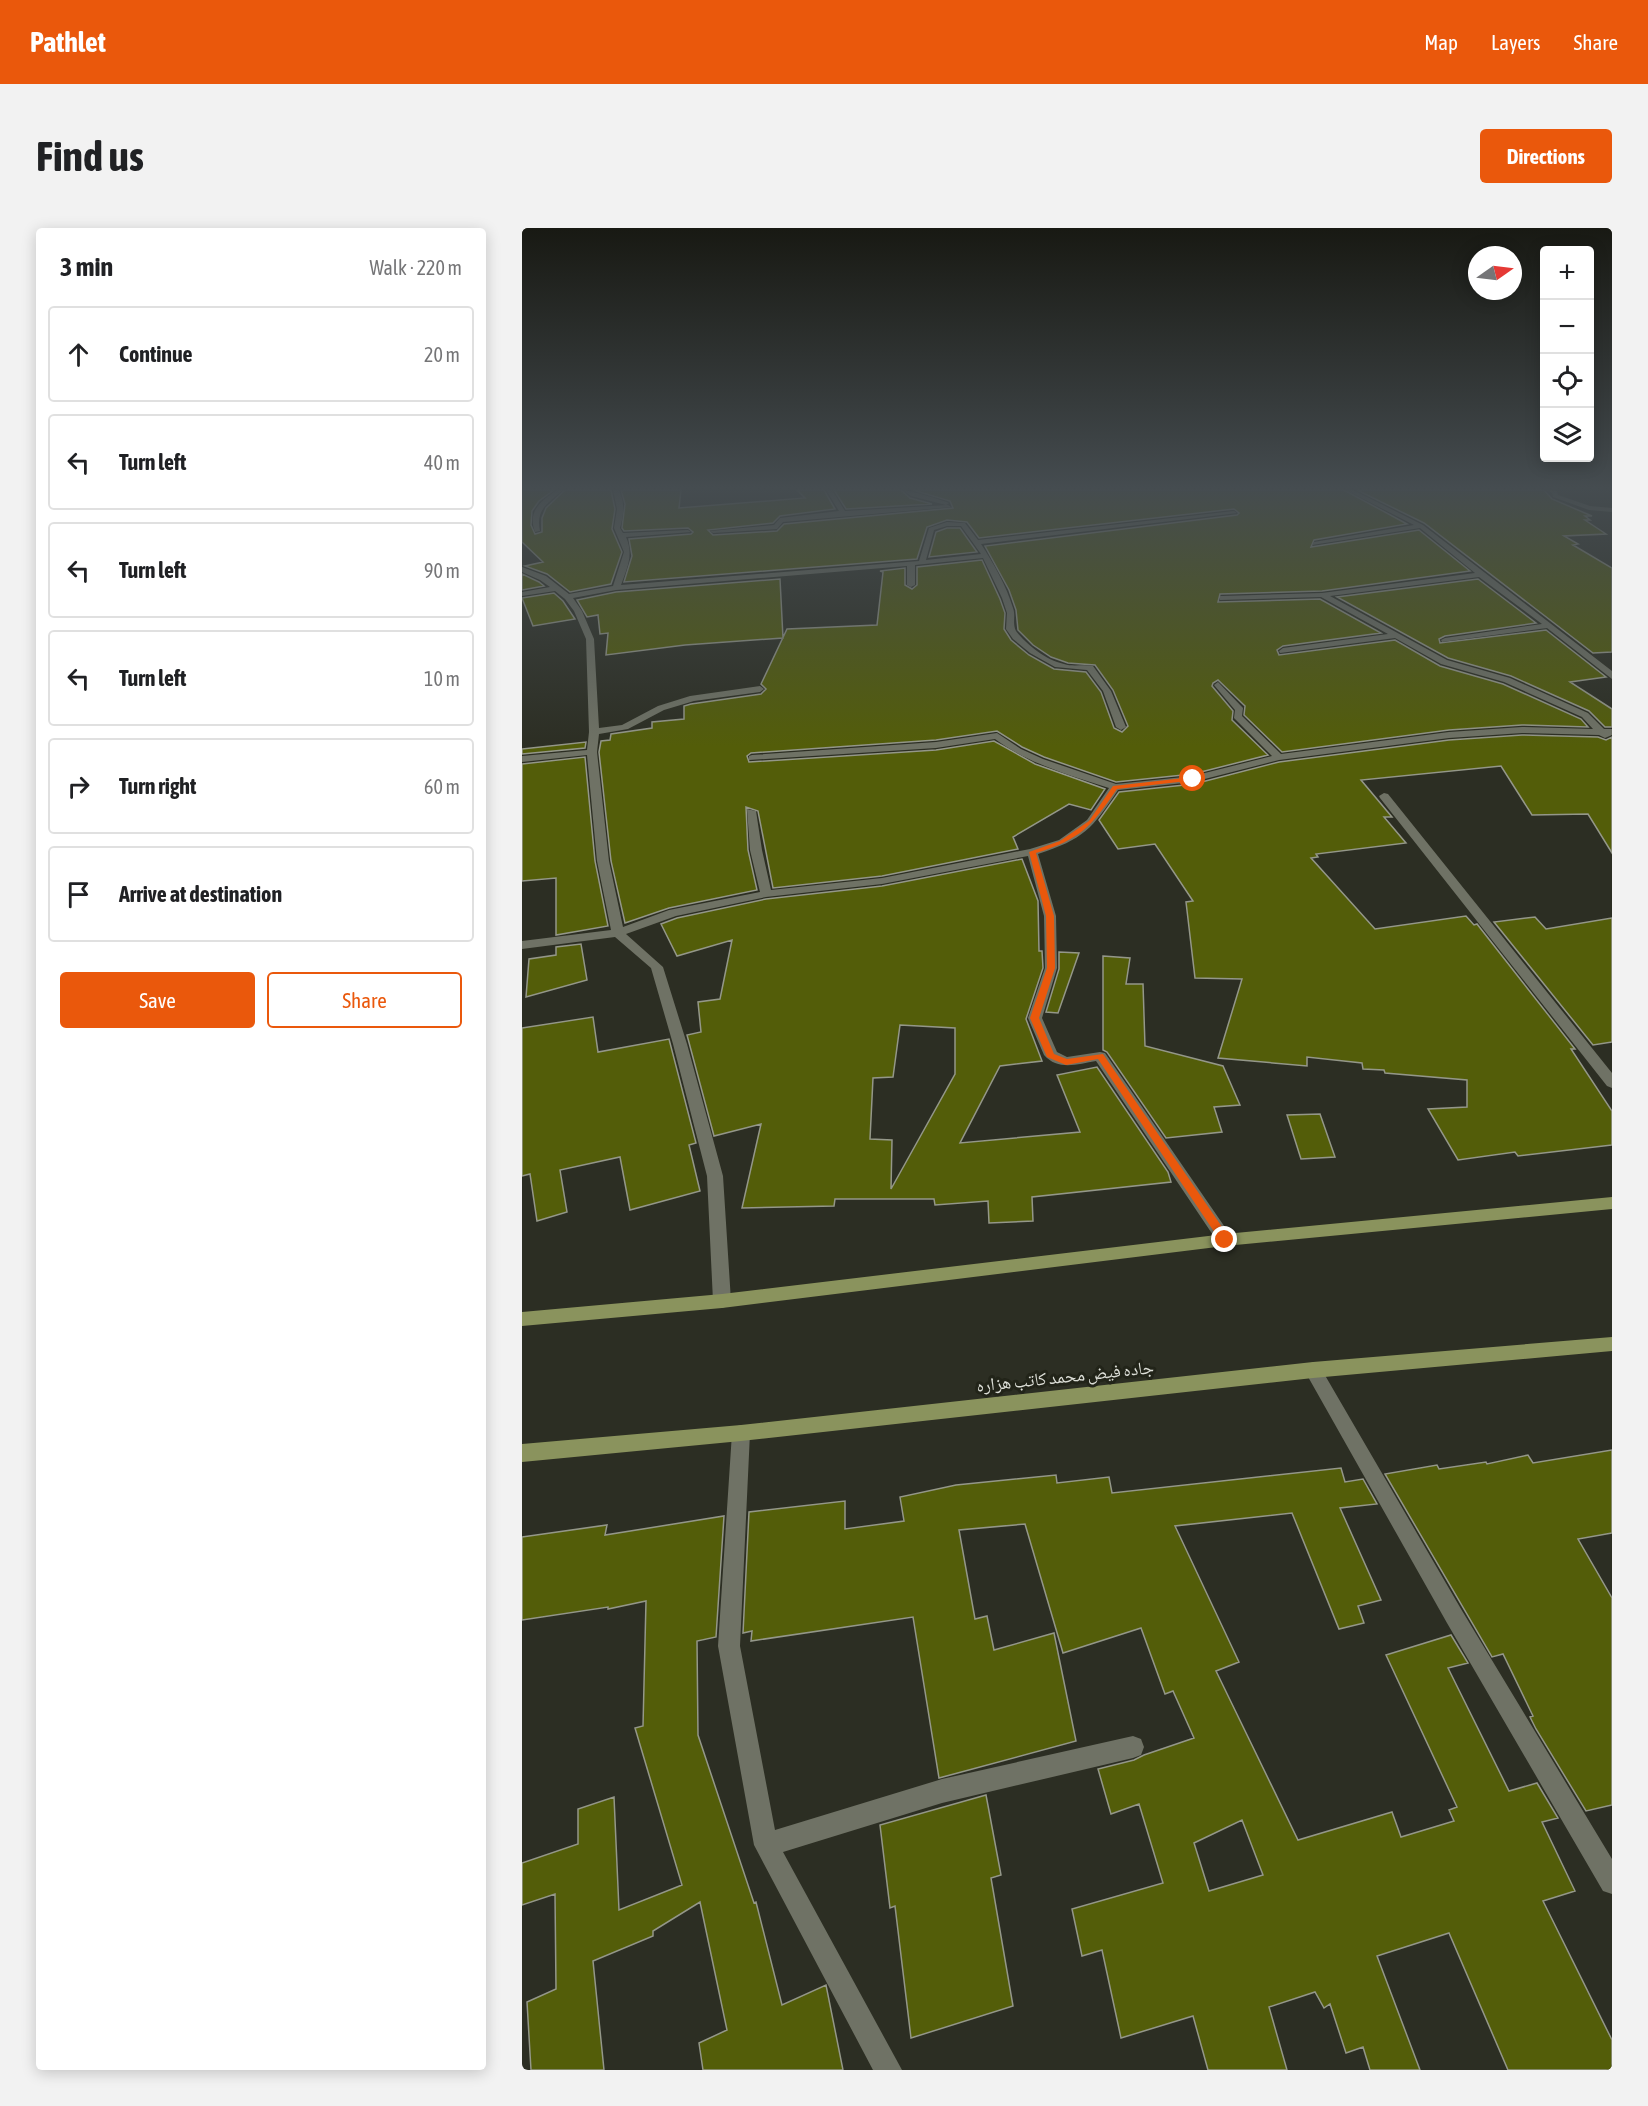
<!DOCTYPE html>
<html lang="en">
<head>
<meta charset="utf-8">
<style>
	:root { --surface:#fff; --page:#f2f2f2; --text:#202124; --muted:#757577; --line:#e0e0e0; --accent:#ea580c }
	body { margin:0; font-family:"Asap Condensed","Noto Naskh Arabic",sans-serif; background:var(--page); color:var(--text) }
	.controls { position:absolute; right:18px; top:18px; display:grid; overflow:hidden; border-radius:6px; box-shadow:0 3px 15px #0003 }
	.controls button { width:54px; height:54px; display:grid; place-items:center; padding:0; border:0; border-bottom:2px solid var(--line); background:var(--surface); color:var(--text); font:30px sans-serif }
	.compass { position:absolute; left:946px; top:18px; width:54px; height:54px; border-radius:50%; background:var(--surface); box-shadow:0 3px 15px #0003; rotate:76deg }
	.stop { position:absolute; width:18px; height:18px; margin:-14px; border:4px solid #ea580c; border-radius:50%; background:#fff }
	.stop.end { background:#ea580c; border-color:#fff; box-shadow:0 2px 6px #0008 }
	.list { margin:0; padding:0; list-style:none }
	h2 { display:flex; justify-content:space-between; align-items:center; height:78px; margin:0; padding:0 24px; font-size:26px }
	h2 small { font-size:20px; font-weight:400; color:var(--muted) }
	.list li { display:grid; grid-template-columns:39px 1fr auto; gap:18px; align-items:center; box-sizing:border-box; height:96px; margin:0 12px 12px; padding:0 12px; border:2px solid var(--line); border-radius:6px }
	.list b { display:block; font-size:22px; white-space:nowrap }
	.list em { font-size:20px; font-style:normal; color:var(--muted) }
	.actions { display:flex; gap:12px; padding:18px 24px }
	.actions a { flex:1; padding:14px 0; border:2px solid var(--accent); border-radius:6px; text-align:center; font-size:21px; color:var(--accent) }
	.actions .main { background:var(--accent); color:#fff }
	.icon { flex:none; width:33px; height:33px; fill:none; stroke:currentColor; stroke-width:2; stroke-linecap:round; stroke-linejoin:round }
	.map { position:relative; flex:none; width:1090px; height:1842px; overflow:hidden; border-radius:6px }
	header { display:flex; align-items:center; gap:36px; box-sizing:border-box; height:84px; padding:0 30px; background:var(--accent); color:#fff }
	header strong { font-size:28px }
	nav { display:flex; gap:33px; margin-inline-start:auto; font-size:21px }
	.intro { display:flex; align-items:center; justify-content:space-between; box-sizing:border-box; height:144px; padding:0 36px }
	h1 { margin:0; font-size:42px }
	.button { padding:15px 27px; border-radius:6px; background:var(--accent); color:#fff; font-size:21px; font-weight:700 }
	main { display:flex; gap:36px; padding:0 36px }
	aside { flex:1; background:var(--surface); border-radius:6px; box-shadow:0 3px 15px #0003 }
	.map>svg:first-child { display:block }
	.building { fill:#535d09; stroke:#949789; stroke-width:1.5; fill-rule:evenodd }
	.lines { fill:none; stroke-linecap:round; stroke-linejoin:round }
	.minor { fill:#6f7265; fill-rule:evenodd }
	.major { fill:#8a935d; fill-rule:evenodd }
	.route { fill:#ea580c }
	.labels { text-anchor:middle; dominant-baseline:central; stroke-width:6; stroke-linejoin:round; paint-order:stroke }
	.near-street-label { font-size:18px; fill:#dcded7; stroke:#222419 }
</style>
</head>
<body>
<header>
<strong>Pathlet</strong>
<nav><a>Map</a><a>Layers</a><a>Share</a></nav>
</header>
<div class="intro"><h1>Find us</h1><a class="button">Directions</a></div>
<main>
<aside>
<h2>3 min<small>Walk · 220 m</small></h2>
<ul class="list">
<li><svg class="icon" aria-label="ahead" viewBox="0 0 24 24"><path d="M12 20V5M6 11l6-6 6 6"/></svg><div><b>Continue</b></div><em>20 m</em></li>
<li><svg class="icon" aria-label="left" viewBox="0 0 24 24"><path d="M17 20v-9H6M10 6l-5 5 5 5"/></svg><div><b>Turn left</b></div><em>40 m</em></li>
<li><svg class="icon" aria-label="left" viewBox="0 0 24 24"><path d="M17 20v-9H6M10 6l-5 5 5 5"/></svg><div><b>Turn left</b></div><em>90 m</em></li>
<li><svg class="icon" aria-label="left" viewBox="0 0 24 24"><path d="M17 20v-9H6M10 6l-5 5 5 5"/></svg><div><b>Turn left</b></div><em>10 m</em></li>
<li><svg class="icon" aria-label="right" viewBox="0 0 24 24"><path d="M7 20v-9h11M14 6l5 5-5 5"/></svg><div><b>Turn right</b></div><em>60 m</em></li>
<li><svg class="icon" aria-label="arrive" viewBox="0 0 24 24"><path d="M6 21V4h12l-3 4 3 4H6"/></svg><div><b>Arrive at destination</b></div></li>
</ul>
<div class="actions"><a class="main">Save</a><a>Share</a></div>
</aside>
<div class="map">
<svg width="1090" height="1842" viewBox="0 0 1090 1842">
	<rect width="100%" height="100%" fill="#2c2e23"/>
	<path class="building" d="M 0,262 L 32,262 L 17,273 L 10,283 L 9,297 L 13,306 L 20,304 L 20,290 L 24,280 L 43,262 L 89,262 L 93,281 L 90,301 L 100,324 L 89,356 L 48,364 L 25,346 L 3,338 L 21,334 L 0,314 Z
		M 99,262 L 159,262 L 157,280 L 283,270 L 275,262 L 302,262 L 313,281 L 258,288 L 251,295 L 186,302 L 191,307 L 255,303 L 262,296 L 431,280 L 428,273 L 391,262 L 822,262 L 885,296 L 792,312 L 789,319 L 897,302 L 948,343 L 800,363 L 698,366 L 696,374 L 798,371 L 859,405 L 761,418 L 755,422 L 757,427 L 873,412 L 918,438 L 981,456 L 1059,491 L 1066,499 L 1000,497 L 927,502 L 760,524 L 722,487 L 723,478 L 696,452 L 691,455 L 690,458 L 711,483 L 710,492 L 746,527 L 671,546 L 594,554 L 522,529 L 500,519 L 475,503 L 414,512 L 229,525 L 225,528 L 227,534 L 414,522 L 472,513 L 513,536 L 583,561 L 569,582 L 547,576 L 491,609 L 496,621 L 360,648 L 251,660 L 236,583 L 224,579 L 226,622 L 235,662 L 147,680 L 103,695 L 89,633 L 77,524 L 79,513 L 88,512 L 89,506 L 130,500 L 130,494 L 162,491 L 162,478 L 169,476 L 239,466 L 244,461 L 239,456 L 265,401 L 355,397 L 361,344 L 358,343 L 383,340 L 383,357 L 390,361 L 395,357 L 395,339 L 460,332 L 478,371 L 483,385 L 482,401 L 489,412 L 507,427 L 532,441 L 564,444 L 579,464 L 592,500 L 600,504 L 606,498 L 591,462 L 573,437 L 546,435 L 529,429 L 511,417 L 496,402 L 494,382 L 487,362 L 463,318 L 715,287 L 717,285 L 712,281 L 457,310 L 445,294 L 425,292 L 405,299 L 395,331 L 102,354 L 110,328 L 107,311 L 169,306 L 171,304 L 166,300 L 102,303 L 100,300 L 103,276 Z
		M 312,262 L 379,262 L 388,270 L 410,276 L 324,281 Z
		M 835,262 L 1022,262 L 1030,271 L 1070,288 L 1063,288 L 1068,292 L 1063,292 L 1084,306 L 1042,308 L 1056,316 L 1051,317 L 1090,340 L 1090,424 L 1071,425 L 902,295 Z
		M 425,300 L 438,300 L 455,324 L 407,329 L 414,304 Z
		M 0,346 L 17,354 L 22,358 L 0,362 Z
		M 258,351 L 261,410 L 163,417 L 84,427 L 86,405 L 78,406 L 76,387 L 65,389 L 55,372 L 94,364 Z
		M 956,351 L 1014,395 L 923,408 L 917,411 L 918,415 L 1024,402 L 1084,449 L 1048,454 L 1090,481 L 1090,499 L 1083,499 L 1067,483 L 989,448 L 926,430 L 815,369 Z
		M 32,365 L 41,373 L 53,391 L 11,398 L 0,370 Z
		M 1000,507 L 1076,509 L 1084,512 L 1090,509 L 1090,625 L 1066,586 L 1010,587 L 979,538 L 839,552 L 870,589 L 862,589 L 884,615 L 794,626 L 796,629 L 789,630 L 853,701 L 944,688 L 952,697 L 955,696 L 1053,821 L 1049,821 L 1090,883 L 1090,917 L 996,928 L 993,924 L 936,932 L 906,881 L 945,879 L 945,852 L 863,845 L 862,842 L 841,841 L 840,835 L 785,829 L 785,838 L 696,830 L 720,751 L 673,750 L 664,674 L 671,673 L 633,616 L 596,621 L 577,592 L 597,564 L 672,556 L 757,534 L 927,512 Z
		M 64,514 L 63,520 L 0,526 L 0,521 Z
		M 63,529 L 73,633 L 86,698 L 34,707 L 34,650 L 0,653 L 0,536 Z
		M 500,631 L 516,673 L 517,723 L 520,723 L 521,740 L 504,791 L 520,833 L 478,838 L 438,915 L 558,904 L 535,847 L 575,839 L 646,944 L 649,954 L 510,969 L 511,993 L 467,995 L 466,973 L 413,977 L 412,971 L 313,971 L 312,978 L 220,980 L 239,896 L 192,908 L 165,807 L 179,804 L 176,774 L 198,771 L 210,712 L 155,728 L 139,696 L 155,690 L 244,671 L 360,658 ZM 378,797 L 433,800 L 433,846 L 369,961 L 370,912 L 348,911 L 351,850 L 371,849 Z
		M 1013,689 L 1024,701 L 1090,690 L 1090,814 L 1071,817 L 972,694 Z
		M 59,716 L 65,752 L 4,769 L 7,731 L 34,727 L 34,719 Z
		M 537,724 L 557,725 L 536,785 L 524,784 L 537,741 Z
		M 581,728 L 608,730 L 604,756 L 621,756 L 623,818 L 701,838 L 718,877 L 692,879 L 700,904 L 644,910 L 585,824 L 581,822 Z
		M 71,789 L 76,824 L 147,811 L 174,915 L 167,917 L 178,963 L 108,982 L 98,929 L 38,942 L 45,984 L 15,993 L 8,946 L 0,948 L 0,800 Z
		M 798,886 L 813,929 L 779,931 L 765,887 Z
		M 1090,1222 L 1090,1305 L 1056,1311 L 1090,1370 L 1090,1577 L 1064,1583 L 1014,1501 L 1008,1489 L 1011,1488 L 981,1426 L 970,1429 L 863,1246 L 915,1237 L 917,1241 L 964,1234 L 965,1236 L 1006,1227 L 1011,1235 Z
		M 819,1240 L 823,1254 L 841,1251 L 855,1276 L 818,1280 L 859,1372 L 836,1378 L 842,1395 L 817,1401 L 770,1285 L 653,1298 L 717,1434 L 694,1443 L 776,1612 L 870,1584 L 879,1609 L 932,1593 L 927,1582 L 935,1579 L 864,1427 L 929,1407 L 946,1435 L 926,1440 L 987,1563 L 1015,1555 L 1036,1590 L 1020,1594 L 1053,1663 L 1021,1673 L 1090,1812 L 1090,1842 L 986,1842 L 927,1705 L 855,1728 L 898,1842 L 848,1842 L 841,1819 L 824,1825 L 808,1776 L 802,1780 L 793,1764 L 747,1779 L 765,1842 L 686,1842 L 671,1788 L 599,1810 L 580,1722 L 560,1728 L 550,1681 L 641,1655 L 617,1576 L 589,1586 L 576,1541 L 612,1532 L 622,1527 L 672,1510 L 651,1463 L 643,1466 L 619,1400 L 541,1425 L 503,1296 L 437,1302 L 453,1391 L 465,1388 L 472,1422 L 532,1405 L 554,1513 L 417,1550 L 391,1389 L 229,1413 L 230,1403 L 221,1405 L 227,1284 L 323,1273 L 323,1301 L 382,1293 L 378,1269 L 434,1257 L 534,1247 L 535,1255 L 587,1249 L 590,1265 ZM 720,1592 L 741,1647 L 687,1663 L 672,1615 Z
		M 202,1288 L 194,1409 L 175,1413 L 176,1507 L 232,1675 L 234,1674 L 260,1777 L 304,1757 L 321,1842 L 181,1842 L 177,1815 L 205,1802 L 178,1674 L 131,1703 L 131,1708 L 71,1733 L 82,1842 L 9,1842 L 5,1774 L 34,1761 L 33,1666 L 0,1677 L 0,1635 L 56,1616 L 56,1581 L 92,1569 L 97,1682 L 160,1657 L 113,1500 L 121,1498 L 124,1373 L 86,1381 L 86,1379 L 0,1392 L 0,1309 L 85,1297 L 83,1307 Z
		M 464,1567 L 479,1647 L 469,1650 L 491,1778 L 389,1810 L 373,1678 L 368,1680 L 358,1597 Z"/>
	<g class="lines">
		<path class="minor" d="M 35,262 L 41,262 C 27,275 13,281 18,303 L 13,304 C 5,283 19,273 35,262 Z
			M 91,262 L 97,262 C 103,275 102,286 98,300 L 101,305 L 166,302 L 169,304 L 104,309 C 112,327 105,340 99,357 L 397,333 L 407,300 L 425,294 L 443,295 L 456,312 L 712,283 L 715,285 L 459,316 C 472,336 484,357 491,380 C 494,388 490,395 494,403 C 505,417 524,432 542,436 C 551,439 561,436 571,438 L 589,463 L 604,499 L 599,502 L 594,499 L 581,463 L 565,442 L 533,439 L 508,425 L 491,411 L 484,401 L 485,385 L 480,370 L 461,330 L 393,337 L 393,357 L 389,359 L 385,357 L 385,338 L 94,362 L 51,370 L 60,383 L 72,411 L 77,500 L 100,497 L 136,478 L 168,468 L 238,458 L 242,461 L 238,464 L 172,473 L 142,482 L 106,501 L 77,506 L 75,524 L 87,633 L 101,699 L 147,682 L 238,664 L 228,622 L 225,581 L 234,583 L 240,622 L 249,662 L 360,650 L 508,621 L 537,612 L 565,592 L 587,560 C 547,547 507,536 473,511 L 414,520 L 227,532 L 227,528 L 230,527 L 414,514 L 475,505 L 499,521 L 521,531 L 594,556 L 671,548 L 750,528 L 712,490 L 713,482 L 692,457 L 696,454 L 721,480 L 720,488 L 759,526 L 927,504 L 1000,499 L 1071,501 L 1060,489 L 982,454 L 919,436 L 873,410 L 758,425 L 757,423 L 761,420 L 866,406 L 799,369 L 698,372 L 698,368 L 701,368 L 800,365 L 953,345 L 898,300 L 790,317 L 792,314 L 892,297 L 824,262 L 831,262 L 901,297 L 1090,443 L 1090,451 L 1025,400 L 920,414 L 919,412 L 923,410 L 1020,396 L 957,349 L 808,368 L 925,432 L 988,450 L 1066,485 L 1082,501 L 1090,501 L 1090,507 L 1083,510 L 1077,507 L 1000,505 L 927,510 L 757,532 L 671,554 L 596,562 C 570,601 562,611 516,626 L 534,688 L 535,740 L 520,790 L 535,824 L 545,829 L 578,824 L 583,825 L 709,1008 L 711,1012 L 709,1016 L 703,1018 L 697,1016 L 574,833 C 556,836 536,843 522,827 L 506,790 L 523,740 L 522,688 L 506,628 L 360,656 L 244,669 L 154,688 L 104,706 L 141,739 L 165,816 L 201,948 L 209,1073 L 206,1078 L 200,1080 L 194,1078 L 191,1073 L 185,948 L 151,816 L 129,740 L 93,709 L 0,721 L 0,713 L 89,702 L 75,633 L 65,527 L 0,534 L 0,528 L 65,522 L 67,504 L 64,411 L 52,383 L 43,371 L 33,363 L 0,368 L 0,364 L 28,359 L 18,352 L 0,344 L 0,339 L 24,348 L 47,366 L 91,358 L 102,324 L 92,300 L 95,281 ZM 425,298 L 439,298 L 459,326 L 404,332 L 412,302 Z
			M 304,262 L 310,262 L 323,283 L 426,277 L 429,279 L 261,294 L 255,301 L 191,305 L 188,303 L 252,297 L 258,290 L 317,283 Z
			M 381,262 C 386,262 421,272 427,275 L 424,277 L 389,268 Z
			M 1024,262 L 1035,263 L 1036,267 L 1068,278 L 1090,280 L 1090,284 L 1067,282 L 1031,269 L 1030,265 Z
			M 862,565 L 866,566 L 1090,845 L 1090,860 L 1085,858 L 858,570 L 857,568 Z
			M 791,1134 L 797,1137 L 939,1381 L 1090,1631 L 1090,1666 L 1081,1663 L 925,1395 L 785,1147 L 782,1142 L 785,1137 Z
			M 219,1197 L 226,1199 L 228,1205 L 218,1418 L 253,1602 L 420,1551 L 611,1508 L 619,1511 L 622,1519 L 619,1527 L 611,1530 L 420,1575 L 261,1624 L 380,1842 L 351,1842 L 232,1617 L 196,1418 L 210,1205 L 212,1199 Z"/>
		<path class="major" d="M 1090,969 L 1090,981 L 703,1018 L 200,1080 L 0,1098 L 0,1084 L 200,1066 L 703,1006 Z
			M 1090,1109 L 1090,1123 L 791,1150 L 219,1213 L 0,1234 L 0,1216 L 219,1197 L 791,1134 Z"/>
	</g>
	<linearGradient id="sky" x2="0" y2="1"><stop stop-color="#181913"/><stop offset="0.5" stop-color="#454c50"/><stop offset="1" stop-color="#454c50" stop-opacity="0"/></linearGradient>
	<rect width="1090" height="519" fill="url(#sky)"/>
	<path class="route" d="M 671,549 L 674,552 L 595,561 C 569,599 559,611 514,625 L 532,688 L 533,740 L 517,790 L 532,826 L 545,831 L 581,826 L 707,1009 L 708,1012 L 703,1016 L 699,1014 L 576,831 L 544,837 L 525,829 L 508,790 L 525,740 L 524,688 L 507,624 L 538,613 L 567,593 L 591,558 Z"/>
	<g class="labels">
		<g class="near-street-label">
			<text transform="translate(543 1148) rotate(-6)">جاده فیض محمد کاتب هزاره</text>
		</g>
	</g>
</svg>
<div class="controls">
<button>+</button>
<button>−</button>
<button><svg class="icon" aria-label="locate" viewBox="0 0 24 24"><circle cx="12" cy="12" r="6"/><path d="M12 2v4M12 18v4M2 12h4M18 12h4"/></svg></button>
<button><svg class="icon" aria-label="layers" viewBox="0 0 24 24"><path d="M12 4l9 5-9 5-9-5zM3 14l9 5 9-5"/></svg></button>
</div>
<svg class="compass" viewBox="-18 -18 36 36"><path d="M0-13l5 13h-10z" fill="#e53935"/><path d="M0 13l5-13h-10z" fill="#757577"/></svg>
<div class="stop" style="left:671px;top:551px"></div>
<div class="stop end" style="left:703px;top:1012px"></div>
</div>
</main>
</body>
</html>
